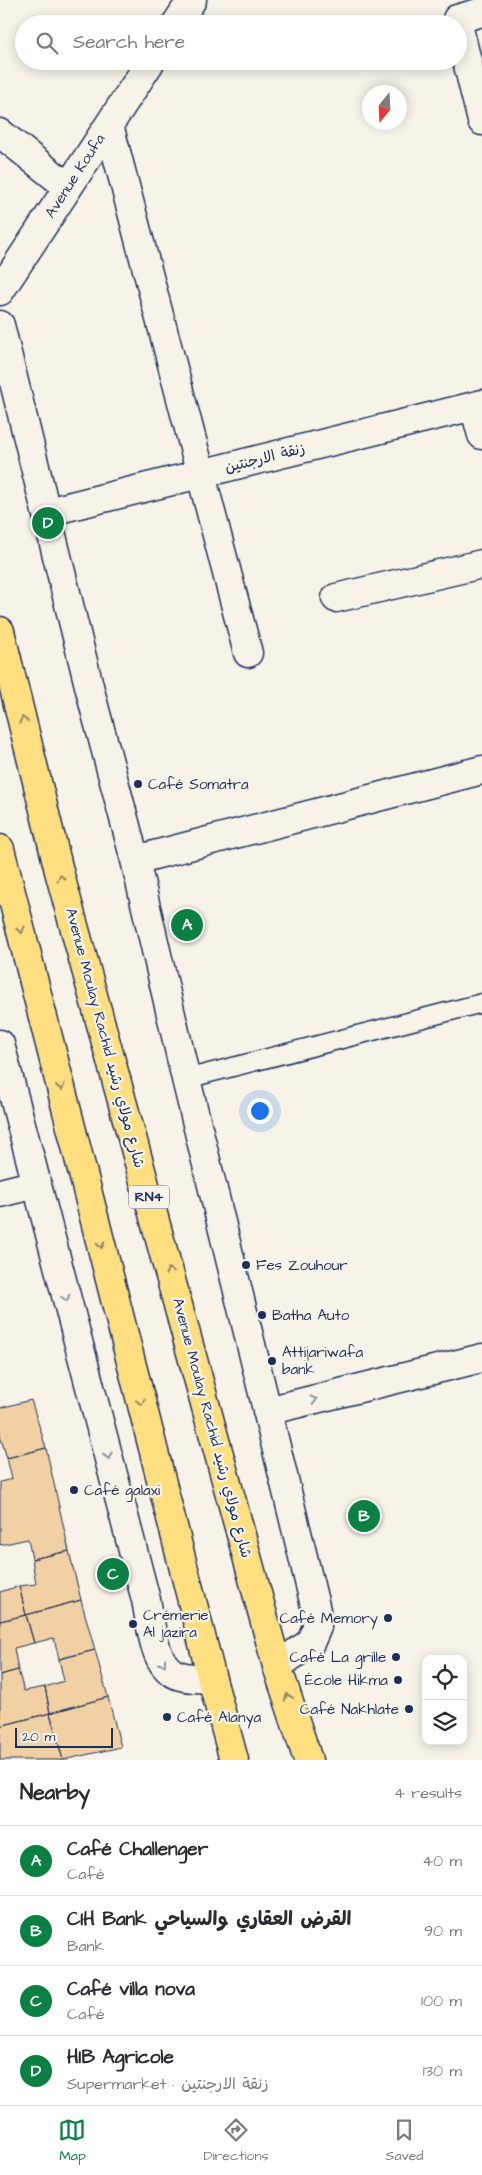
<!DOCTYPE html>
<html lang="en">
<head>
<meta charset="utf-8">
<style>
	:root { --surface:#fff; --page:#f7f7f7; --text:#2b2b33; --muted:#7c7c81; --line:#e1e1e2; --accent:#0b8043 }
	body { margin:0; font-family:"Architects Daughter","Playpen Sans Arabic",sans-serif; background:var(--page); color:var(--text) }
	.controls { position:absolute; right:15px; bottom:15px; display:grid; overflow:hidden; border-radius:10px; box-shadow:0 2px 12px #0003 }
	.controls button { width:45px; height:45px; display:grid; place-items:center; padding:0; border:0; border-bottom:1px solid var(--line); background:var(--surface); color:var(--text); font:25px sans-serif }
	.compass { position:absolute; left:362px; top:85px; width:45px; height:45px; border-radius:50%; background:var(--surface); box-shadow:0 2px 12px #0003; rotate:198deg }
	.scale { position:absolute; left:15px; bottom:12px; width:98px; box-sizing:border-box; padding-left:5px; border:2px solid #1b2f5e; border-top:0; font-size:14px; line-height:18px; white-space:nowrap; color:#1b2f5e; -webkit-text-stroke:4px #f7f3e8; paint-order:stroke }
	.you { position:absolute; left:259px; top:1110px; width:18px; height:18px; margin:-12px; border:4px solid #fff; border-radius:50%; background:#1a73e8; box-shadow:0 0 0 8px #1a73e833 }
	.badge { display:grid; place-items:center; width:32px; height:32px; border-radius:50%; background:var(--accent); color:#fff; font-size:16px; font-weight:700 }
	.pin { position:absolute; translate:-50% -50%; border:2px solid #fff; box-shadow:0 1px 5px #0006 }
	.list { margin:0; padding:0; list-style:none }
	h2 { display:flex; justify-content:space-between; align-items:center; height:65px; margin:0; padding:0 20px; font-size:21px }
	h2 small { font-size:16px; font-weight:400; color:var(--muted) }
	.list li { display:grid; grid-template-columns:32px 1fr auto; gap:15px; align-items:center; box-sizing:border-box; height:70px; padding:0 20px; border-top:1px solid var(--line) }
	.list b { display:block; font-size:19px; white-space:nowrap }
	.list p { margin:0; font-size:16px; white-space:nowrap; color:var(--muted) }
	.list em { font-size:16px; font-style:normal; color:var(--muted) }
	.icon { flex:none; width:28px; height:28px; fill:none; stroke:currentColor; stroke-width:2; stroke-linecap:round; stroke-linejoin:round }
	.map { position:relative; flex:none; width:482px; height:1760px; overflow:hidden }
	.search { position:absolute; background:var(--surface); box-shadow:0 2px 12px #0003; left:15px; right:15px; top:15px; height:55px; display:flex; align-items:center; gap:12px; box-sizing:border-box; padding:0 18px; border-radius:28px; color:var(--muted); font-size:19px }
	.sheet { height:345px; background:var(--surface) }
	nav { display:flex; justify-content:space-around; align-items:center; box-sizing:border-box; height:70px; border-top:1px solid var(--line); background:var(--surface); font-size:14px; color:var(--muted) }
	nav a { display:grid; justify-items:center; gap:2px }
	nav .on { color:var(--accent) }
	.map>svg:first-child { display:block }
	.building { fill:#f1d1a3; stroke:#1b2f5e }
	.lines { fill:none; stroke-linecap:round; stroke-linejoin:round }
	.service-casing { stroke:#1b2f5e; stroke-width:21 }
	.minor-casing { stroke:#1b2f5e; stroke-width:31 }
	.primary-casing { stroke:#1b2f5e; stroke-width:31 }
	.service { stroke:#f7f3e8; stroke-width:18 }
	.minor { stroke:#f7f3e8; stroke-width:28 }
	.primary { stroke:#ffdf80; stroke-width:28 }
	.oneway { stroke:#8d876f }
	.oneway2 { stroke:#8991a3 }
	.poi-dot { fill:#1b2f5e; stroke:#f7f3e8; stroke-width:2 }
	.labels { text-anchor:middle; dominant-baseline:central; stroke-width:4.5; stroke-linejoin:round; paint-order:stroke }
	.shield { fill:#f7f3e8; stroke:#5d6a87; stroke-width:1 }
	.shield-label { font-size:14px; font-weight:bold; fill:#1b2f5e }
	.street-label { font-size:15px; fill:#1b2f5e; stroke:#f7f3e8 }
	.poi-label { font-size:15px; fill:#1b2f5e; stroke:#f7f3e8; text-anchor:start }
</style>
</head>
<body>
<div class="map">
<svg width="482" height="1760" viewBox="0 0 482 1760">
	<rect width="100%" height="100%" fill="#f7f3e8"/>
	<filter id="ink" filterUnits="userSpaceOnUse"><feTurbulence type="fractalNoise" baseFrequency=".02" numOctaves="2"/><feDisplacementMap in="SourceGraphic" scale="10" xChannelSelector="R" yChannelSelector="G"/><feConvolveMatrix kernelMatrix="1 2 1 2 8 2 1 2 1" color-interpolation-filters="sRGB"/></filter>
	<g filter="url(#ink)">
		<path class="building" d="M 31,1400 L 46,1448 L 7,1458 L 0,1436 L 0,1408 Z
			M 46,1448 L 69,1551 L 32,1559 L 28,1539 L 0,1545 L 0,1482 L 12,1479 L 7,1458 Z
			M 69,1551 L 81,1600 L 26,1615 L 19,1586 L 36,1584 L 32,1559 Z
			M 19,1586 L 26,1615 L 0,1621 L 0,1592 Z
			M 81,1600 L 95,1650 L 59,1659 L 54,1638 L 34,1643 L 26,1615 Z
			M 26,1615 L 34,1643 L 14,1648 L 18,1670 L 0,1675 L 0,1621 Z
			M 95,1650 L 108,1697 L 50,1713 L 45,1687 L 64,1681 L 59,1659 Z
			M 18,1670 L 24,1691 L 45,1687 L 50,1713 L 0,1726 L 0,1675 Z
			M 108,1697 L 121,1747 L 63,1760 L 50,1713 Z
			M 50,1713 L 63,1760 L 0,1760 L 0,1726 Z"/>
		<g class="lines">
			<defs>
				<path id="service" d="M 186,1079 L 482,1003"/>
				<path id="minor" d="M 457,19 L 482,12
					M 176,24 L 192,0
					M 458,25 L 482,121
					M 109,125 L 248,653
					M 0,133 L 68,187
					M 0,291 L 151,61
					M 0,325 L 94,706 L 135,860 L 186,1079 L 316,1610 L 317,1627 L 310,1643 L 277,1666
					M 474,406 L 482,435
					M 47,512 L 482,404
					M 336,598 L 482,564
					M 135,860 L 482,770
					M 0,1044 L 146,1600 C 151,1623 153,1670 181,1676 C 190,1679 202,1678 212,1679
					M 0,1193 L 36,1184
					M 267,1411 L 482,1358"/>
				<path id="primary" d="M 0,631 L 60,875 L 277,1666 L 308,1760
					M 0,849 L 212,1679 L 234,1760"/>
			</defs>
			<use href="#service" class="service-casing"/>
			<use href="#minor" class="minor-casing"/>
			<use href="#primary" class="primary-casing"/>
			<use href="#service" class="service"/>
			<use href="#minor" class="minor"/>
			<use href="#primary" class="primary"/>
		</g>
		<defs><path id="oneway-chevron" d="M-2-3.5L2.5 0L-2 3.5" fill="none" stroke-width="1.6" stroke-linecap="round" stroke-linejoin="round" transform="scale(1.25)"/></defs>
		<g class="oneway">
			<use href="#oneway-chevron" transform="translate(23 720) rotate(-104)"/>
			<use href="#oneway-chevron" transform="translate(61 878) rotate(-105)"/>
			<use href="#oneway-chevron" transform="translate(21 930) rotate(76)"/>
			<use href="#oneway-chevron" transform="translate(61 1087) rotate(76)"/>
			<use href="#oneway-chevron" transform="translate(101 1245) rotate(76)"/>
			<use href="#oneway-chevron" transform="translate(169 1271) rotate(-105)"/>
			<use href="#oneway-chevron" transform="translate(141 1402) rotate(76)"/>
			<use href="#oneway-chevron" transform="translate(288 1697) rotate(-109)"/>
		</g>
		<g class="oneway2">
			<use href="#oneway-chevron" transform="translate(66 1298) rotate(75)"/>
			<use href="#oneway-chevron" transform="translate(314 1400) rotate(-14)"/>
			<use href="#oneway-chevron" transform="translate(108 1456) rotate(75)"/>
			<use href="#oneway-chevron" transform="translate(163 1663) rotate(55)"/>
		</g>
	</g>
	<g class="poi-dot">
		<circle cx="138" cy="784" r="5"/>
		<circle cx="246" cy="1265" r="5"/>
		<circle cx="262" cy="1315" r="5"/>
		<circle cx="272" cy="1361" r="5"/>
		<circle cx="74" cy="1490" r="5"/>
		<circle cx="388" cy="1618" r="5"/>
		<circle cx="133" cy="1624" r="5"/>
		<circle cx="396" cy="1657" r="5"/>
		<circle cx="398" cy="1680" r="5"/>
		<circle cx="409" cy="1709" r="5"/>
		<circle cx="167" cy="1717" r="5"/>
	</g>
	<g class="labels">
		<rect class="shield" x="129" y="1185.5" width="40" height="23" rx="4"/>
		<g class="shield-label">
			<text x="149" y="1197">RN4</text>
		</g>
		<g class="street-label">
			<text transform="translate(75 176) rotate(-57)">Avenue Koufa</text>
			<text transform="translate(265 458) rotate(-14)">زنقة الارجنتين</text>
			<text transform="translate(105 1038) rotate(75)">Avenue Moulay Rachid شارع مولاي رشيد</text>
			<text transform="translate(212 1428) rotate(75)">Avenue Moulay Rachid شارع مولاي رشيد</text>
		</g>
		<g class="poi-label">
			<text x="148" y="784">Café Somatra</text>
			<text x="256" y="1265">Fes Zouhour</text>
			<text x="272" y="1315">Batha Auto</text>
			<text x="282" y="1352">Attijariwafa<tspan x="282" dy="17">bank</tspan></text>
			<text x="84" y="1490">Café galaxi</text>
			<text x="143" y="1615">Crémerie<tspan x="143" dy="17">Al jazira</tspan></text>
			<text x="378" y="1618" text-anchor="end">Café Memory</text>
			<text x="386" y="1657" text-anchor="end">Café La grille</text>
			<text x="388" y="1680" text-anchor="end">École Hikma</text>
			<text x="399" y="1709" text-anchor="end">Café Nakhlate</text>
			<text x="177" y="1717">Café Alanya</text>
		</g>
	</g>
</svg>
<div class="controls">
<button><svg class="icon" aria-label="locate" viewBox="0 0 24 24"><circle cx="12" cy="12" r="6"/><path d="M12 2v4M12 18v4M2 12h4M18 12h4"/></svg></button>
<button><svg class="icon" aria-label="layers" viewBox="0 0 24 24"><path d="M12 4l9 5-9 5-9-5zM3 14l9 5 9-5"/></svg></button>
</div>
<svg class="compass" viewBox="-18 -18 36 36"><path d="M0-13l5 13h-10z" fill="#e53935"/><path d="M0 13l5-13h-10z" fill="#7c7c81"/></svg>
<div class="scale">20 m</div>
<div class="you"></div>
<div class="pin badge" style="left:187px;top:925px">A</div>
<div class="pin badge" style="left:364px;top:1516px">B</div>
<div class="pin badge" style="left:113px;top:1574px">C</div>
<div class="pin badge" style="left:48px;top:523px">D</div>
<div class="search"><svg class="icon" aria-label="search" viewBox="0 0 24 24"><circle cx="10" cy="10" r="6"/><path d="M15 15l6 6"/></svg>Search here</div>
</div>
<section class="sheet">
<h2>Nearby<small>4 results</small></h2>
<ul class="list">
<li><span class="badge">A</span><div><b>Café Challenger</b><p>Café</p></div><em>40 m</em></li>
<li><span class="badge">B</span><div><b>CIH Bank القرض العقاري والسياحي</b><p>Bank</p></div><em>90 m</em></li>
<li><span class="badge">C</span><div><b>Café villa nova</b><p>Café</p></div><em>100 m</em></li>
<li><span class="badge">D</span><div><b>HIB Agricole</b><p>Supermarket · زنقة الارجنتين</p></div><em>130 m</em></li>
</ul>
</section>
<nav>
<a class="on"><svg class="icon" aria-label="map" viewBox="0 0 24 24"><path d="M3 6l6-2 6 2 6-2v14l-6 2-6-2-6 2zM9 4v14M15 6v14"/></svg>Map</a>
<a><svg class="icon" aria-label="directions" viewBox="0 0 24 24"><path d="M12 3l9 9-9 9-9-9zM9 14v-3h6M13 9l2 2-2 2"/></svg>Directions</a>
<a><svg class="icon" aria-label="saved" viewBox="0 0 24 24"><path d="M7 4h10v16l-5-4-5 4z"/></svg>Saved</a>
</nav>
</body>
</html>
